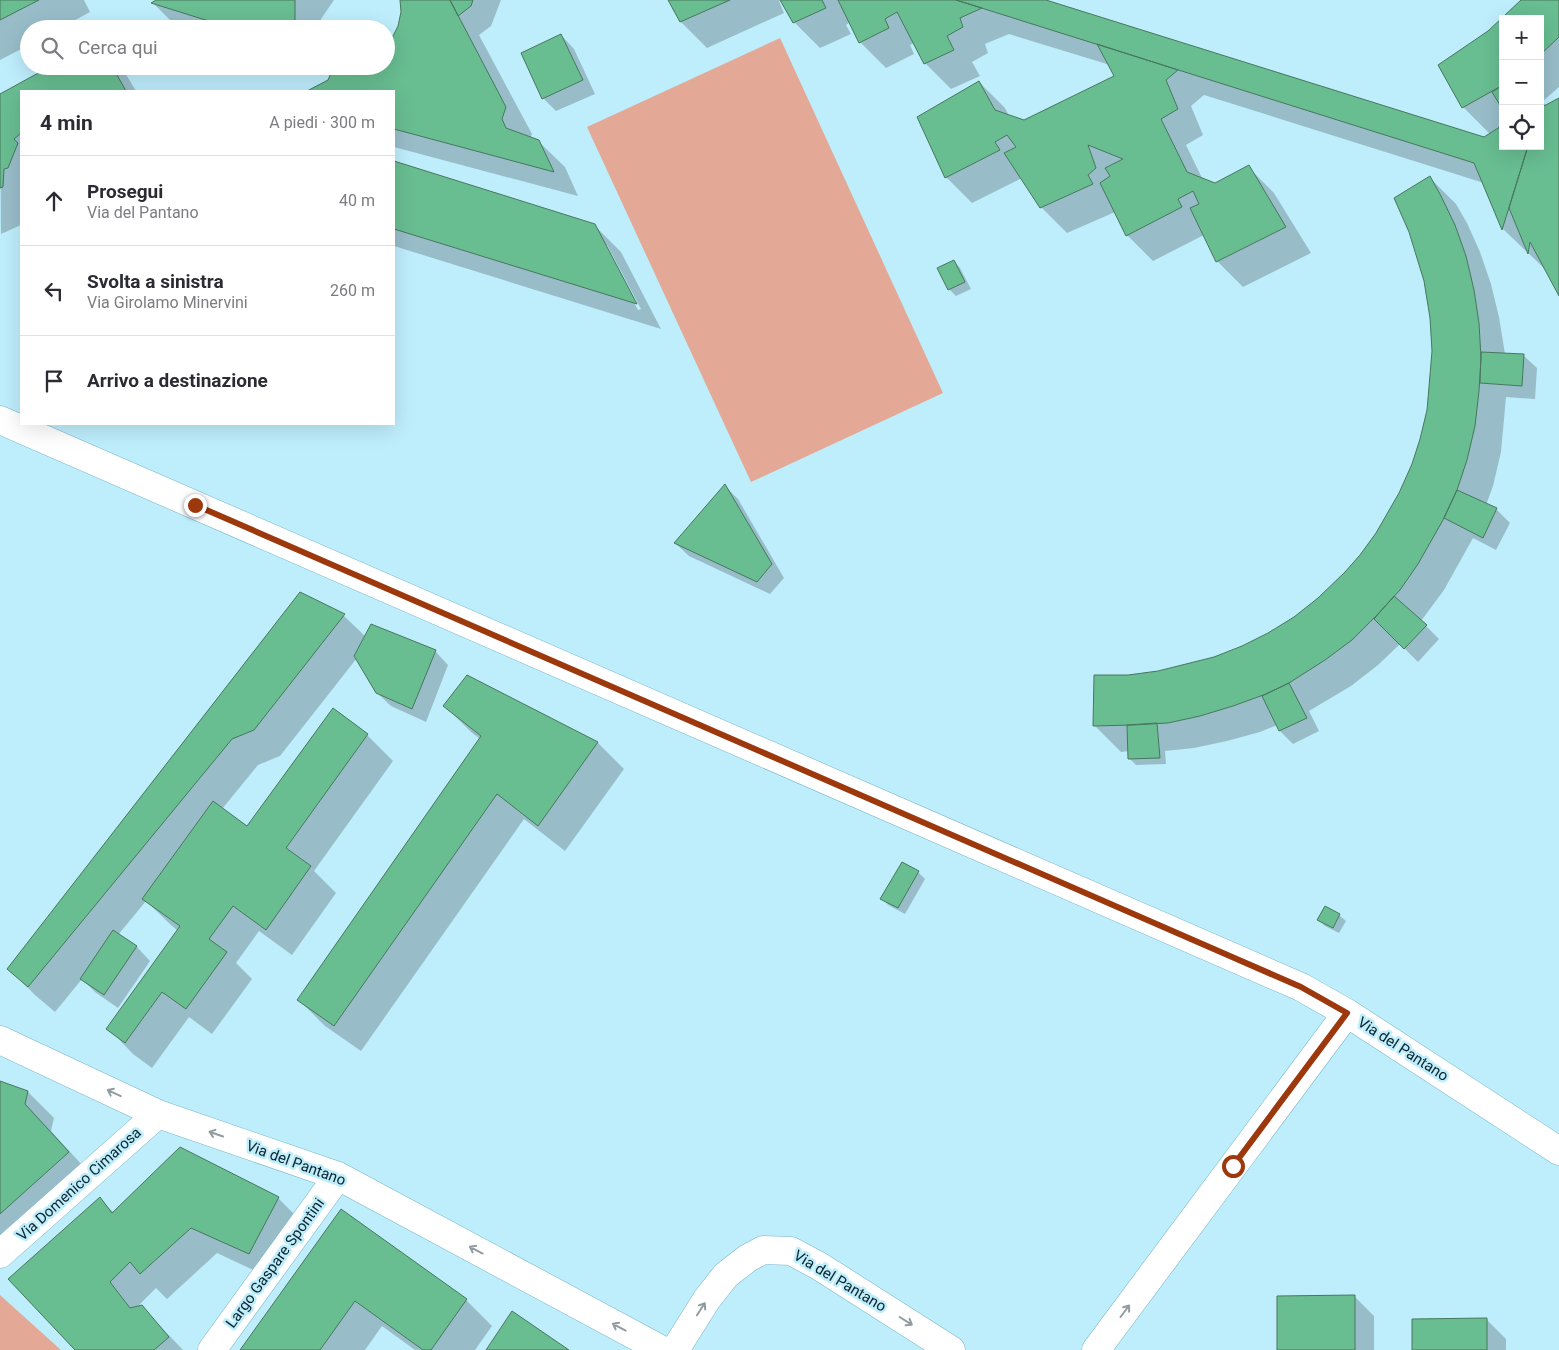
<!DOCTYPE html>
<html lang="it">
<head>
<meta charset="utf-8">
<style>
	:root { --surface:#fff; --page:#f7f7f7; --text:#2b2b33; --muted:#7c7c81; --line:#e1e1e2 }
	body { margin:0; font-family:Roboto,sans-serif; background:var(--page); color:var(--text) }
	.controls { position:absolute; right:15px; top:15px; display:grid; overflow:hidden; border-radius:0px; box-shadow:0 5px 20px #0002 }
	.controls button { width:45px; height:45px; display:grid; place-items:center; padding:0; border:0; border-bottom:1px solid var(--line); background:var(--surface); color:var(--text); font:25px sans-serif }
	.stop { position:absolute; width:15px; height:15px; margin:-11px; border:4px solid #9d370c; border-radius:50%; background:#fff }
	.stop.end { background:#9d370c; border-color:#fff; box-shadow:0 1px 5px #0008 }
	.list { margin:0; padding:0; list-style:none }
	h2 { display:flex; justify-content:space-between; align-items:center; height:65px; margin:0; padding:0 20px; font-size:21px }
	h2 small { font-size:16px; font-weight:400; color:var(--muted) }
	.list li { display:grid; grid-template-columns:32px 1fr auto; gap:15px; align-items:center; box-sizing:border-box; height:90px; padding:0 20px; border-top:1px solid var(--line) }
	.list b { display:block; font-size:19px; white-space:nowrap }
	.list p { margin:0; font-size:16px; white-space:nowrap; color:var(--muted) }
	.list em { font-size:16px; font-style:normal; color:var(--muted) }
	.icon { flex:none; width:28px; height:28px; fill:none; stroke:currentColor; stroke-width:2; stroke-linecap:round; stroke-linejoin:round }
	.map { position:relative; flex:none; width:1559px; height:1350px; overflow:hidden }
	.search { position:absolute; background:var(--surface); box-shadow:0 5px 20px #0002; left:20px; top:20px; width:375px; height:55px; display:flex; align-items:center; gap:12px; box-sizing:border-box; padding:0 18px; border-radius:28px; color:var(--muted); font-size:19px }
	.panel { position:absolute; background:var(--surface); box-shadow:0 5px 20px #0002; left:20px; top:90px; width:375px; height:335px; border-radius:0px }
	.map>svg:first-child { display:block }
	.green { fill:#e3a996 }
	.shadow { fill:#0003; fill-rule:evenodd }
	.building { fill:#68bd91; stroke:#48775e }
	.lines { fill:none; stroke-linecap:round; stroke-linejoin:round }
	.minor-casing { stroke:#7ab5c7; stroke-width:29 }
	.minor { stroke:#fff; stroke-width:28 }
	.oneway { stroke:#929ca0 }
	.route { stroke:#9d370c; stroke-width:6 }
	.labels { text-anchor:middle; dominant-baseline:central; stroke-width:5; stroke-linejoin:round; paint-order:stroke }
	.street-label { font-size:15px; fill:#0c242b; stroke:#beedfc }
</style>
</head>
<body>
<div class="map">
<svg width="1559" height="1350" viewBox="0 0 1559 1350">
	<rect width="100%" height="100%" fill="#beedfc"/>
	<path class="green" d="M 780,38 L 943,393 L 751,482 L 587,127 Z
		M 0,1295 L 61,1350 L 0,1350 Z"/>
	<path class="shadow" d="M 0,0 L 84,0 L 90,12 L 59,29 L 29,29 L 29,45 L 0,60 Z
		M 159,0 L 334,0 L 321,19 L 321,29 L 179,29 L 153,3 Z
		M 401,0 L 501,0 L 491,26 L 479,35 L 532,134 L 530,138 L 538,141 L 565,167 L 578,196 L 394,147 L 394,91 L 310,91 L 328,80 L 386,66 L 393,38 L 399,26 L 403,12 Z
		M 669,0 L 781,0 L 779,1 L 784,13 L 707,48 L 681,22 Z
		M 782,0 L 1042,0 L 1484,138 L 1490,134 L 1463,107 L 1489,32 L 1503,20 L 1503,146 L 1540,146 L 1540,19 L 1523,0 L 1559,0 L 1559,87 L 1542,102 L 1547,106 L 1559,99 L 1559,294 L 1547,271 L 1503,229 L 1484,183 L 1204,95 L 1191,106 L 1203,135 L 1186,145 L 1203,180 L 1215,184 L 1248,167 L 1274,193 L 1311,253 L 1243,287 L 1217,261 L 1204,235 L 1153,261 L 1127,235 L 1115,212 L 1067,233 L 1041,207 L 1022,178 L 972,203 L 946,177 L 979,82 L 1005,108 L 1009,116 L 1024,122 L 1116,77 L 1110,65 L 1009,34 L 985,44 L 988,53 L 972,62 L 980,76 L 951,89 L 925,63 L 914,43 L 910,45 L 914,54 L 886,68 L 860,42 L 850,22 L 846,25 L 851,34 L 820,48 L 794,22 Z
		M 561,35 L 574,49 L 595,94 L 556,111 L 543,98 Z
		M 54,66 L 121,66 L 136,91 L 21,91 L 21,225 L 1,234 L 0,95 Z
		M 394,163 L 594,225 L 621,252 L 661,329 L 394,246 ZM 604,245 L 607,245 L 641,309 L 638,310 Z
		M 1430,178 L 1456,204 L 1467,223 L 1480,252 L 1491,284 L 1499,317 L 1505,354 L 1523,355 L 1537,368 L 1535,399 L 1506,397 L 1501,452 L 1493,486 L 1486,505 L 1496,509 L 1510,523 L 1496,550 L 1473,538 L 1444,590 L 1421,621 L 1439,639 L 1418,662 L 1400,644 L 1378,665 L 1351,686 L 1309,711 L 1319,731 L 1293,744 L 1280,731 L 1277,725 L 1260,732 L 1227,741 L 1194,748 L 1165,751 L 1166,764 L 1136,765 L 1129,758 L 1129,751 L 1121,752 L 1095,726 L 1128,676 L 1159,672 L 1215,658 L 1243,647 L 1269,634 L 1295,618 L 1318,599 L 1346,572 L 1377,534 L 1400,493 L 1413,465 L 1428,411 L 1433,351 Z
		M 954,261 L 960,268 L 971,289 L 956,296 L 949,289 L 939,268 Z
		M 725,486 L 738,499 L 784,578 L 770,594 L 689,556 L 675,543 Z
		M 300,594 L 344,616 L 366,637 L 435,651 L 448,665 L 426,722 L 391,706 L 377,693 L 357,658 L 280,756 L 258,765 L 222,809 L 247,827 L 333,710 L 367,735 L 393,761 L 314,871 L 336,893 L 292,955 L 259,931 L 236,963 L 252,979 L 212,1034 L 189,1017 L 152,1068 L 133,1054 L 108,1028 L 178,931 L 170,924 L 146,901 L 118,935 L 137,947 L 150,961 L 118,1008 L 95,992 L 82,979 L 55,1012 L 35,995 L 9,969 Z
		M 468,677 L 598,743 L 624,769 L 565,851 L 524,819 L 361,1051 L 325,1026 L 299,1000 L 480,739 L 471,732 L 445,706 Z
		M 918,872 L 925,879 L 905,914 L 888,905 L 882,898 Z
		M 1339,915 L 1346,921 L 1339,933 L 1325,926 L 1319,920 Z
		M 0,1082 L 28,1092 L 54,1118 L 51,1131 L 94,1178 L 0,1263 Z
		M 278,1198 L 304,1224 L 275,1280 L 217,1253 L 167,1299 L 156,1288 L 136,1308 L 141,1306 L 183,1350 L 77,1350 L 100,1199 L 114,1213 Z
		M 341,1210 L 466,1300 L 492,1326 L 475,1350 L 415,1350 L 382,1326 L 365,1350 L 241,1350 Z
		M 1354,1296 L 1374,1316 L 1374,1350 L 1278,1350 Z
		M 1486,1319 L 1506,1339 L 1506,1350 L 1414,1350 Z"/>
	<path class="building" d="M 0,0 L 39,0 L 0,20 Z
		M 156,0 L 295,0 L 295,21 L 275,29 L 227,29 L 228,27 L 151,3 Z
		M 400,0 L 450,0 L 506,107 L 502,119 L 506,128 L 539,140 L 554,172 L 394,129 L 394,91 L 307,91 L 328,80 L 331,73 L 342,66 L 386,66 L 386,44 L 392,38 L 398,26 L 401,12 Z
		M 450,0 L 473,0 L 471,6 L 458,16 Z
		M 668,0 L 730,0 L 680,22 Z
		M 780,0 L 822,0 L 826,8 L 793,23 Z
		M 838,0 L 956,0 L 982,8 L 960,18 L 963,27 L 947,36 L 954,50 L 924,64 L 897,12 L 885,19 L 889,28 L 859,43 Z
		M 956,0 L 1046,0 L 1484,137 L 1503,125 L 1503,146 L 1528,146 L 1502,230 L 1474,163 Z
		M 1521,0 L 1559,0 L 1559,37 L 1540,55 L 1540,19 L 1503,19 L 1503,85 L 1462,108 L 1438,65 L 1488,31 Z
		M 561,34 L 583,80 L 542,99 L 521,53 Z
		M 1097,44 L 1178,70 L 1166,80 L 1178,109 L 1161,119 L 1187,172 L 1215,183 L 1249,165 L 1286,227 L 1216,262 L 1190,208 L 1199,204 L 1193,191 L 1178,199 L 1182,207 L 1126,236 L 1100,183 L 1110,176 L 1105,168 L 1123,159 L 1088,145 L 1096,168 L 1088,175 L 1093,184 L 1040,208 L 1004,153 L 1016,147 L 1007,135 L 995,142 L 1000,150 L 945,178 L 917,117 L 979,81 L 995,110 L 1024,120 L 1114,76 Z
		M 51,66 L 112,66 L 126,91 L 21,91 L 21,133 L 14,139 L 18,143 L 8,168 L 4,169 L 3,187 L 0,188 L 0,94 Z
		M 1503,85 L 1503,110 L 1492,92 Z
		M 1559,98 L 1559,296 L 1530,242 L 1528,254 L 1509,208 L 1528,146 L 1540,146 L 1540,108 Z
		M 394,161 L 595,224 L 637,304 L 394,229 Z
		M 1430,176 L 1441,196 L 1455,225 L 1466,256 L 1474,290 L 1479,323 L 1481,358 L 1479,391 L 1475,426 L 1467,460 L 1457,490 L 1443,520 L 1418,564 L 1400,590 L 1376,616 L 1352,640 L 1325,660 L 1289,683 L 1266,694 L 1233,706 L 1200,716 L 1168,723 L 1133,725 L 1093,726 L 1094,675 L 1128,675 L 1158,671 L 1214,657 L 1242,646 L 1268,633 L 1294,617 L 1318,598 L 1345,572 L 1360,555 L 1376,533 L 1399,493 L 1412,464 L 1420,439 L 1427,410 L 1432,351 L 1430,318 L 1424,281 L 1409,232 L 1394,198 Z
		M 954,260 L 965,282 L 948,290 L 937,268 Z
		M 1481,352 L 1524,354 L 1522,386 L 1480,383 Z
		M 725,484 L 772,564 L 757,582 L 674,543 Z
		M 1457,490 L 1497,508 L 1483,538 L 1444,518 Z
		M 300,592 L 345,614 L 254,730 L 232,739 L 28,987 L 7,969 Z
		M 1394,596 L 1427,625 L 1404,649 L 1374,619 Z
		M 371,624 L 436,650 L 412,709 L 376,693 L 354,656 Z
		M 467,675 L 598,742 L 538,826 L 497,794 L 334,1026 L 297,1000 L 481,736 L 443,706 Z
		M 1289,683 L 1307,718 L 1279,731 L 1262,696 Z
		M 333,708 L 368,734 L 286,848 L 311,866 L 266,930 L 233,906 L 209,939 L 227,952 L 186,1009 L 162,992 L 125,1043 L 106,1029 L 180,926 L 142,899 L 213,801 L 247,826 Z
		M 1157,723 L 1160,758 L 1128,759 L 1127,725 Z
		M 902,862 L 919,871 L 898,908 L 880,899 Z
		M 1325,906 L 1340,914 L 1333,928 L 1317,920 Z
		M 113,930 L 137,946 L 104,995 L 80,979 Z
		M 0,1081 L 28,1091 L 25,1104 L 69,1152 L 0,1214 Z
		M 180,1147 L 279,1197 L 249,1254 L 191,1228 L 140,1274 L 130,1262 L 110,1282 L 130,1308 L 142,1305 L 169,1337 L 154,1350 L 75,1350 L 8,1279 L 100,1197 L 112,1213 Z
		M 341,1209 L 467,1299 L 431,1350 L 423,1350 L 355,1301 L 320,1350 L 240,1350 Z
		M 1355,1295 L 1355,1350 L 1277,1350 L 1277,1296 Z
		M 512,1311 L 569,1350 L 486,1350 Z
		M 1487,1318 L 1487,1350 L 1412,1350 L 1412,1319 Z"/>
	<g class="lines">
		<defs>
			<path id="minor" d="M 0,420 L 1301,987 L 1347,1013 L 1559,1151
				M 0,1040 L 158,1114 L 338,1176 L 662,1350
				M 0,1254 L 158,1114
				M 212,1350 L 338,1176
				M 675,1350 L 707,1299 L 726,1275 L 748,1258 L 763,1250 L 791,1251 L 819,1266 L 951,1350
				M 1096,1350 L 1347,1013"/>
		</defs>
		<use href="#minor" class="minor-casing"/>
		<use href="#minor" class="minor"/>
	</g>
	<defs><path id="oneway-shaft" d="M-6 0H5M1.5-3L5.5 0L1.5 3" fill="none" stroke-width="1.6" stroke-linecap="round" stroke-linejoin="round" transform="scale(1.25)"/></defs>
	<g class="oneway">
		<use href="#oneway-shaft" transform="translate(114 1093) rotate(-155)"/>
		<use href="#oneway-shaft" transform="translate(216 1134) rotate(-161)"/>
		<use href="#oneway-shaft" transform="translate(476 1250) rotate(-152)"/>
		<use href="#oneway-shaft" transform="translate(701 1309) rotate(-57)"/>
		<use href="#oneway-shaft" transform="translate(1125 1311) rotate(-53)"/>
		<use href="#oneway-shaft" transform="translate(906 1321) rotate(32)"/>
		<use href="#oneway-shaft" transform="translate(619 1327) rotate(-152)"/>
	</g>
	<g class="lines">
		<path class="route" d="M 195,505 L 1239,960 L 1301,987 L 1347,1013 L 1233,1166"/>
	</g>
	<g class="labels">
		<g class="street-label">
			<text transform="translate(1403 1049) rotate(33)">Via del Pantano</text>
			<text transform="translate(296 1163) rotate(20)">Via del Pantano</text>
			<text transform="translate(79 1184) rotate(-42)">Via Domenico Cimarosa</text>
			<text transform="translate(275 1263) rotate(-54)">Largo Gaspare Spontini</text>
			<text transform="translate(840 1281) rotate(31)">Via del Pantano</text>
		</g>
	</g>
</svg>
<div class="controls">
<button>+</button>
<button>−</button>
<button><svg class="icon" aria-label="locate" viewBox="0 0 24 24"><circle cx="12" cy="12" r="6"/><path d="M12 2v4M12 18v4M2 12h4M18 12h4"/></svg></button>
</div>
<div class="stop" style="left:1233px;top:1166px"></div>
<div class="stop end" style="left:195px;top:505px"></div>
<div class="search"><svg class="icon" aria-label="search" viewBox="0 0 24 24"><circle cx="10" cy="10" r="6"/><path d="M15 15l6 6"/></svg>Cerca qui</div>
<section class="panel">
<h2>4 min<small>A piedi · 300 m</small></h2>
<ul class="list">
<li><svg class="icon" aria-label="ahead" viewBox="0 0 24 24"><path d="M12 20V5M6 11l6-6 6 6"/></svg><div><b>Prosegui</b><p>Via del Pantano</p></div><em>40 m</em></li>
<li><svg class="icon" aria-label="left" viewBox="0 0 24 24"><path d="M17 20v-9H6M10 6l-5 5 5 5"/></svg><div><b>Svolta a sinistra</b><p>Via Girolamo Minervini</p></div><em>260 m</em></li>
<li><svg class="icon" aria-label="arrive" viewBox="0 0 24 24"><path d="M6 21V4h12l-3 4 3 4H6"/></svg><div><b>Arrivo a destinazione</b></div></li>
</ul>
</section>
</div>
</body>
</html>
